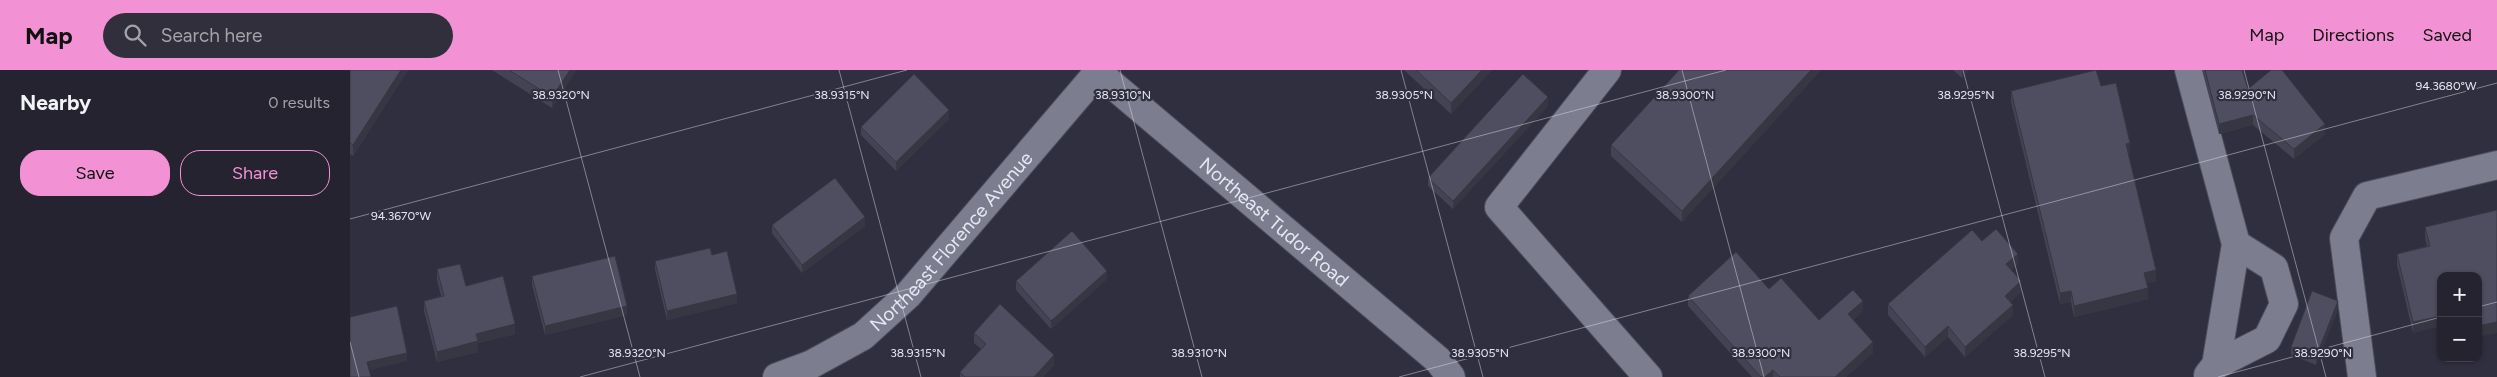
<!DOCTYPE html>
<html lang="en">
<head>
<meta charset="utf-8">
<style>
	:root { --surface:#24232f; --page:#302f3b; --text:#f1f3f6; --muted:#a3a4aa; --line:#41404b; --accent:#f391d5 }
	body { margin:0; font-family:Figtree,sans-serif; background:var(--page); color:var(--text) }
	.controls { position:absolute; right:15px; bottom:15px; display:grid; overflow:hidden; border-radius:10px; box-shadow:0 1px 4px #0004 }
	.controls button { width:45px; height:45px; display:grid; place-items:center; padding:0; border:0; border-bottom:1px solid var(--line); background:var(--surface); color:var(--text); font:25px sans-serif }
	.list { margin:0; padding:0; list-style:none }
	h2 { display:flex; justify-content:space-between; align-items:center; height:65px; margin:0; padding:0 20px; font-size:21px }
	h2 small { font-size:16px; font-weight:400; color:var(--muted) }
	.actions { display:flex; gap:10px; padding:15px 20px }
	.actions a { flex:1; padding:11px 0; border:1px solid var(--accent); border-radius:20px; text-align:center; font-size:18px; color:var(--accent) }
	.actions .main { background:var(--accent); color:#111 }
	.icon { flex:none; width:28px; height:28px; fill:none; stroke:currentColor; stroke-width:2; stroke-linecap:round; stroke-linejoin:round }
	.map { position:relative; flex:none; width:2147px; height:307px; overflow:hidden }
	header { display:flex; align-items:center; gap:30px; box-sizing:border-box; height:70px; padding:0 25px; background:var(--accent); color:#111 }
	header strong { font-size:24px }
	nav { display:flex; gap:28px; margin-inline-start:auto; font-size:18px }
	.search { width:350px; height:45px; background:var(--page); display:flex; align-items:center; gap:12px; box-sizing:border-box; padding:0 18px; border-radius:28px; color:var(--muted); font-size:19px }
	main { display:flex }
	aside { flex:1; background:var(--surface) }
	.map>svg:first-child { display:block }
	.lines { fill:none; stroke-linecap:round; stroke-linejoin:round }
	.minor-casing { stroke:#4e4d5b; stroke-width:30 }
	.minor { stroke:#7d7d90; stroke-width:28 }
	.wall { fill:#434353 }
	.shaded-wall { fill:#373743 }
	.building { fill:#4e4e60; stroke:#373743 }
	.ticks { fill:none; stroke:#e7e7f2; stroke-width:1; stroke-opacity:0.45 }
	.labels { text-anchor:middle; dominant-baseline:central; stroke-width:4.5; stroke-linejoin:round; paint-order:stroke }
	.street-label { font-size:19px; fill:#e7e7f2; stroke:#302f3f }
	.ticks-label { font-size:12px; text-anchor:middle; fill:#e7e7f2; stroke:#302f3f; stroke-width:4.5; stroke-linejoin:round; paint-order:stroke }
</style>
</head>
<body>
<header>
<strong>Map</strong>
<div class="search"><svg class="icon" aria-label="search" viewBox="0 0 24 24"><circle cx="10" cy="10" r="6"/><path d="M15 15l6 6"/></svg>Search here</div>
<nav><a>Map</a><a>Directions</a><a>Saved</a></nav>
</header>
<main>
<aside>
<h2>Nearby<small>0 results</small></h2>
<ul class="list">
</ul>
<div class="actions"><a class="main">Save</a><a>Share</a></div>
</aside>
<div class="map">
<svg width="2147" height="307" viewBox="0 0 2147 307">
	<rect width="100%" height="100%" fill="#302f3f"/>
	<g class="lines">
		<defs>
			<g id="minor">
				<path id="s1" d="M 745,0 L 1088,290 L 1101,307"/>
				<path d="M 1257,0 L 1149,137 L 1298,307"/>
				<path d="M 1839,0 L 1886,174 L 1866,295"/>
				<path d="M 1858,305 L 1866,295 L 1917,269 L 1934,234 L 1924,198 L 1886,174"/>
				<path id="s2" d="M 427,307 L 462,294 L 513,266 L 558,225 L 750,0"/>
				<path d="M 2012,307 L 1994,168 L 2017,126 L 2147,95"/>
			</g>
		</defs>
		<use href="#minor" class="minor-casing"/>
		<use href="#minor" class="minor"/>
	</g>
	<path class="wall" d="M 0,0 L 58,0 L 3,86 L 0,84 Z
		M 142,0 L 226,0 L 202,38 Z
		M 1054,0 L 1142,0 L 1101,44 Z
		M 1471,0 L 1332,152 L 1261,86 L 1261,75 Z
		M 1603,0 L 1619,0 L 1612,8 Z
		M 1852,0 L 1892,0 L 1898,19 L 1975,64 L 1944,89 L 1903,55 L 1869,64 Z
		M 1751,16 L 1780,84 L 1778,84 L 1806,211 L 1797,213 L 1798,229 L 1724,247 L 1721,232 L 1710,234 L 1661,32 L 1661,21 Z
		M 1198,36 L 1103,139 L 1078,116 L 1078,108 Z
		M 599,49 L 546,101 L 511,65 L 511,57 Z
		M 422,155 L 515,156 L 452,203 L 422,163 Z
		M 2075,157 L 2128,206 L 2063,263 L 2047,195 L 2047,184 L 2077,176 L 2075,168 Z
		M 1632,171 L 1668,194 L 1661,200 L 1671,222 L 1660,232 L 1663,245 L 1615,287 L 1598,267 L 1575,287 L 1538,245 L 1538,234 Z
		M 305,191 L 387,233 L 317,250 L 305,200 Z
		M 87,199 L 116,216 L 165,264 L 128,273 L 128,282 L 87,292 L 74,241 L 74,231 L 91,226 L 87,210 Z
		M 182,206 L 277,245 L 195,265 L 182,215 Z
		M 757,209 L 701,259 L 666,220 L 666,211 Z
		M 1419,219 L 1469,250 L 1513,241 L 1503,250 L 1523,283 L 1496,307 L 1402,307 L 1338,236 L 1338,226 Z
		M 1988,239 L 1966,295 L 1941,285 L 1941,277 Z
		M 624,263 L 704,295 L 693,307 L 610,307 L 610,302 L 631,279 L 624,273 Z"/>
	<path class="shaded-wall" d="M 51,0 L 58,0 L 3,86 L 3,75 Z
		M 220,0 L 226,0 L 202,38 L 202,27 Z
		M 1132,0 L 1142,0 L 1101,44 L 1101,33 Z
		M 1461,0 L 1471,0 L 1332,152 L 1332,141 Z
		M 1612,0 L 1619,0 L 1612,8 Z
		M 1198,27 L 1198,36 L 1103,139 L 1103,131 Z
		M 599,40 L 599,49 L 546,101 L 546,92 Z
		M 1903,45 L 1903,55 L 1869,64 L 1869,54 Z
		M 1975,54 L 1975,64 L 1944,89 L 1944,79 Z
		M 1780,73 L 1780,84 L 1776,85 L 1776,74 Z
		M 515,147 L 515,156 L 452,203 L 452,195 Z
		M 1668,184 L 1668,194 L 1656,204 L 1656,194 Z
		M 1806,200 L 1806,211 L 1794,214 L 1794,203 Z
		M 757,201 L 757,209 L 701,259 L 701,251 Z
		M 1671,211 L 1671,222 L 1655,236 L 1655,226 Z
		M 1798,218 L 1798,229 L 1724,247 L 1724,236 Z
		M 1721,221 L 1721,232 L 1710,234 L 1710,223 Z
		M 387,224 L 387,233 L 317,250 L 317,241 Z
		M 1513,231 L 1513,241 L 1498,254 L 1498,244 Z
		M 1988,231 L 1988,239 L 1966,295 L 1966,287 Z
		M 1663,235 L 1663,245 L 1615,287 L 1615,277 Z
		M 277,236 L 277,245 L 195,265 L 195,256 Z
		M 2091,246 L 2091,256 L 2063,263 L 2063,252 Z
		M 2147,252 L 2147,263 L 2128,267 L 2128,256 Z
		M 165,254 L 165,264 L 128,273 L 128,282 L 87,292 L 87,282 L 126,264 Z
		M 1598,256 L 1598,267 L 1575,287 L 1575,277 Z
		M 1523,272 L 1523,283 L 1496,307 L 1485,307 Z
		M 57,283 L 57,291 L 17,301 L 17,292 Z
		M 704,285 L 704,295 L 693,307 L 684,307 Z
		M 1423,300 L 1423,307 L 1415,307 Z"/>
	<path class="building" d="M 0,0 L 51,0 L 3,75 L 0,73 Z
		M 159,0 L 220,0 L 202,27 Z
		M 1066,0 L 1132,0 L 1101,33 Z
		M 1329,0 L 1461,0 L 1332,141 L 1261,75 Z
		M 1746,0 L 1751,16 L 1766,13 L 1780,73 L 1776,74 L 1806,200 L 1794,203 L 1798,218 L 1724,236 L 1721,221 L 1710,223 L 1661,21 Z
		M 1855,0 L 1892,0 L 1898,19 L 1921,0 L 1932,0 L 1975,54 L 1944,79 L 1903,45 L 1869,54 Z
		M 564,4 L 599,40 L 546,92 L 511,57 Z
		M 1173,4 L 1198,27 L 1103,131 L 1078,108 Z
		M 485,108 L 515,147 L 452,195 L 422,155 Z
		M 2147,140 L 2147,252 L 2128,256 L 2128,206 L 2091,206 L 2091,246 L 2063,252 L 2047,184 L 2080,176 L 2075,157 Z
		M 1646,159 L 1668,184 L 1656,194 L 1671,211 L 1655,226 L 1663,235 L 1615,277 L 1598,256 L 1575,277 L 1538,234 L 1622,160 L 1632,171 Z
		M 722,161 L 757,201 L 701,251 L 666,211 Z
		M 360,178 L 362,185 L 377,181 L 387,224 L 317,241 L 305,191 Z
		M 1386,182 L 1419,219 L 1431,208 L 1469,250 L 1503,220 L 1513,231 L 1498,244 L 1523,272 L 1485,307 L 1430,307 L 1423,300 L 1415,307 L 1411,307 L 1338,226 Z
		M 265,186 L 277,236 L 195,256 L 182,206 Z
		M 110,194 L 116,216 L 153,206 L 165,254 L 126,264 L 128,271 L 87,282 L 74,231 L 94,226 L 87,199 Z
		M 1962,221 L 1988,231 L 1966,287 L 1941,277 Z
		M 650,234 L 704,285 L 684,307 L 615,307 L 610,302 L 636,274 L 624,263 Z
		M 47,236 L 57,283 L 17,292 L 21,307 L 0,307 L 0,247 Z"/>
	<path class="ticks" d="M 208,0 L 290,307M 489,0 L 571,307M 770,0 L 852,307M 1051,0 L 1133,307M 1332,0 L 1414,307M 1613,0 L 1695,307M 1894,0 L 1976,307M 0,149 L 557,0M 2128,237 L 2147,232M 0,272 L 9,307M 230,307 L 1376,0M 1049,307 L 2147,13M 1868,307 L 2091,247"/>
	<g class="labels">
		<g class="street-label">
			<text stroke="none"><textPath href="#s1" startOffset="235">Northeast Tudor Road</textPath></text>
			<text stroke="none"><textPath href="#s2" startOffset="225">Northeast Florence Avenue</textPath></text>
		</g>
	</g>
	<g class="ticks-label">
		<text x="2096" y="20">94.3680°W</text>
		<text x="211" y="29">38.9320°N</text>
		<text x="492" y="29">38.9315°N</text>
		<text x="773" y="29">38.9310°N</text>
		<text x="1054" y="29">38.9305°N</text>
		<text x="1335" y="29">38.9300°N</text>
		<text x="1616" y="29">38.9295°N</text>
		<text x="1897" y="29">38.9290°N</text>
		<text x="51" y="150">94.3670°W</text>
		<text x="287" y="287">38.9320°N</text>
		<text x="568" y="287">38.9315°N</text>
		<text x="849" y="287">38.9310°N</text>
		<text x="1130" y="287">38.9305°N</text>
		<text x="1411" y="287">38.9300°N</text>
		<text x="1692" y="287">38.9295°N</text>
		<text x="1973" y="287">38.9290°N</text>
	</g>
</svg>
<div class="controls">
<button>+</button>
<button>−</button>
</div>
</div>
</main>
</body>
</html>
